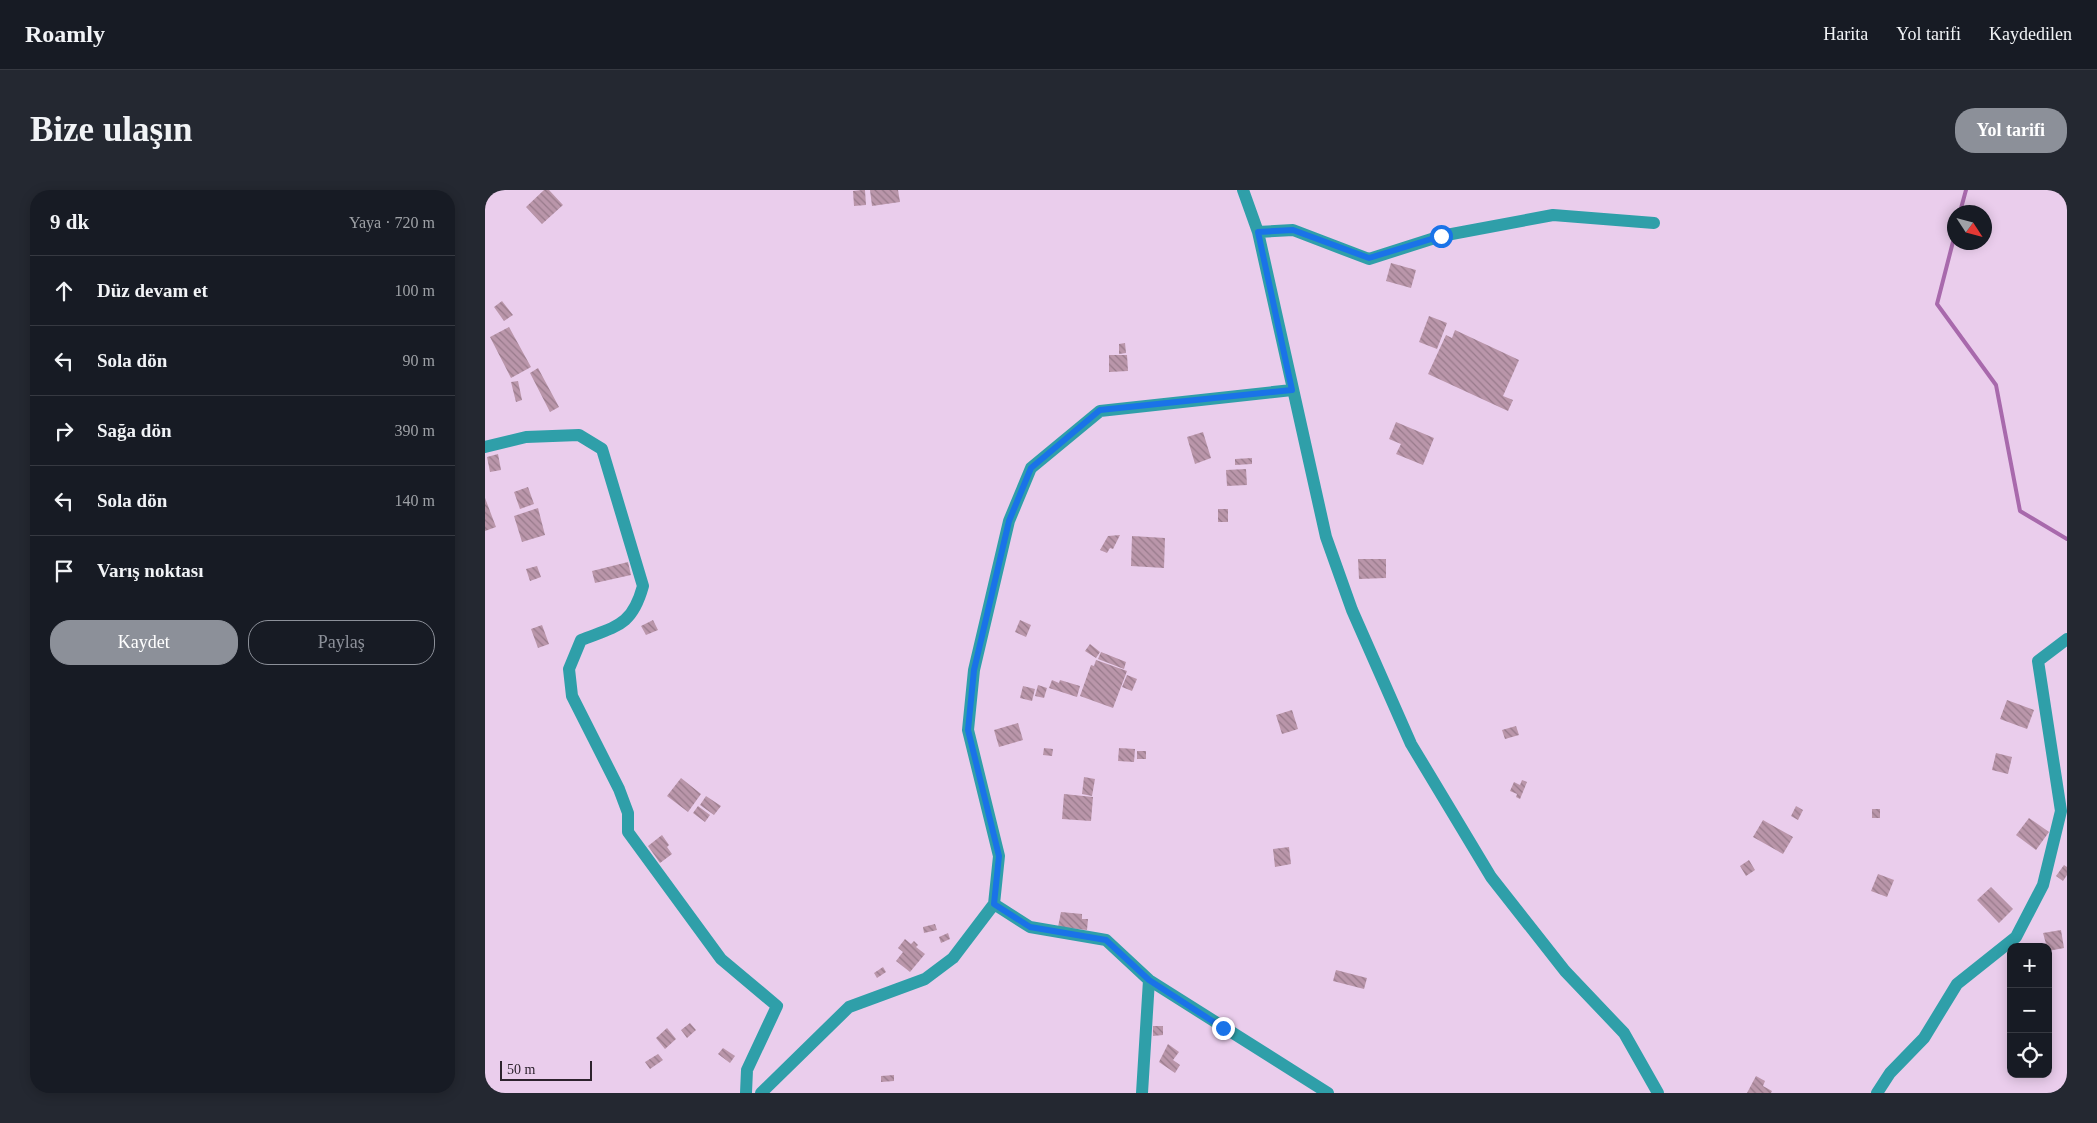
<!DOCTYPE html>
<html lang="tr">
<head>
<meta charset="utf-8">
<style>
	:root { --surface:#171b24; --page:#242831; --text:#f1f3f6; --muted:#9ea1a6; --line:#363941; --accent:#8c9099 }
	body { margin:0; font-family:"Times New Roman",serif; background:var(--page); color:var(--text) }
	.controls { position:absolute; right:15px; bottom:15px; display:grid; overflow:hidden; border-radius:10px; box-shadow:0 2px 12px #0003 }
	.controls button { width:45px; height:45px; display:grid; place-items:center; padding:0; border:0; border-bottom:1px solid var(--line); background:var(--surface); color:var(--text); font:25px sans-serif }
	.compass { position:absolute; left:1462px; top:15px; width:45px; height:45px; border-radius:50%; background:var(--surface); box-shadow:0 2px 12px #0003; rotate:126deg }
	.scale { position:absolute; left:15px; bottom:12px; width:92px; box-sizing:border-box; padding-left:5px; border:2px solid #2d222d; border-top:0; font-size:14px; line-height:18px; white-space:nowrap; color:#2d222d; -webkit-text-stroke:4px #eacdec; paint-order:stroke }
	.stop { position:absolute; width:15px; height:15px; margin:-11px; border:4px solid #1a73e8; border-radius:50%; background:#fff }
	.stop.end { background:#1a73e8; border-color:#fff; box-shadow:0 1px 5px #0008 }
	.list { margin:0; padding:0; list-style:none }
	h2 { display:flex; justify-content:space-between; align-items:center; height:65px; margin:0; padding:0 20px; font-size:21px }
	h2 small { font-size:16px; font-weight:400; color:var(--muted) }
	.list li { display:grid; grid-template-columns:32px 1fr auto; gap:15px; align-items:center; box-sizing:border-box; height:70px; padding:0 20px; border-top:1px solid var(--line) }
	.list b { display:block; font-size:19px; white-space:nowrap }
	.list em { font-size:16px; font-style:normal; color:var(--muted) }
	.actions { display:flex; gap:10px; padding:15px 20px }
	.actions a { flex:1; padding:11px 0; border:1px solid var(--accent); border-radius:20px; text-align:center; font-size:18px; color:var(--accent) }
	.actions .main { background:var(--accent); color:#fff }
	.icon { flex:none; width:28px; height:28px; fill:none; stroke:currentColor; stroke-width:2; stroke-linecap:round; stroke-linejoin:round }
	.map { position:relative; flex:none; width:1582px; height:903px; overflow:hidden; border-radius:20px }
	header { display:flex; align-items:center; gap:30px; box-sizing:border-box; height:70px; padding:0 25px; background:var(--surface); border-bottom:1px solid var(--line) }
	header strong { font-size:24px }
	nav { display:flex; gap:28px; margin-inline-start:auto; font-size:18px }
	.intro { display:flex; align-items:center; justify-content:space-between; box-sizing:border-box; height:120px; padding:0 30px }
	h1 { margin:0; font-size:35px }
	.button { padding:12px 22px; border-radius:20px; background:var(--accent); color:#fff; font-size:18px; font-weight:700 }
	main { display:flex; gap:30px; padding:0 30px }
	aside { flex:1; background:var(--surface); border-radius:20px; box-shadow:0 2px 12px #0003 }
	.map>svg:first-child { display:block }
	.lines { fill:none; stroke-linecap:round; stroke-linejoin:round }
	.stream { stroke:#a869ac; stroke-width:4 }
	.building { fill:url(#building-back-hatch) }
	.minor { stroke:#2f9fa9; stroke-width:12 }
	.route { stroke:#1a73e8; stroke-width:6 }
</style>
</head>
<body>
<header>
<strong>Roamly</strong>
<nav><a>Harita</a><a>Yol tarifi</a><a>Kaydedilen</a></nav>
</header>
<div class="intro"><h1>Bize ulaşın</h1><a class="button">Yol tarifi</a></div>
<main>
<aside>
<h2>9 dk<small>Yaya · 720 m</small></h2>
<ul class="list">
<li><svg class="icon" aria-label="ahead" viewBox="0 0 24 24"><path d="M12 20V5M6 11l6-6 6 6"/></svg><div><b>Düz devam et</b></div><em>100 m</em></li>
<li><svg class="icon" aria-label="left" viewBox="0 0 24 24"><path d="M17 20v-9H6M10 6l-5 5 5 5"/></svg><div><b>Sola dön</b></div><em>90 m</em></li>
<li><svg class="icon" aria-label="right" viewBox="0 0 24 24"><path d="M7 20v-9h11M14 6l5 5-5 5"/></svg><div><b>Sağa dön</b></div><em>390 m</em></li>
<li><svg class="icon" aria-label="left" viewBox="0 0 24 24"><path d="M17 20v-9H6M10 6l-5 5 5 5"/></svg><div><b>Sola dön</b></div><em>140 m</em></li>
<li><svg class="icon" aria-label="arrive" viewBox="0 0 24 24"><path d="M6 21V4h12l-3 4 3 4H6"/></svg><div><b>Varış noktası</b></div></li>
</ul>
<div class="actions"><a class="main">Kaydet</a><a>Paylaş</a></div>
</aside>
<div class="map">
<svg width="1582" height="903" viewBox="0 0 1582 903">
	<defs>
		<pattern id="building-back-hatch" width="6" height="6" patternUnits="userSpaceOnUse" patternTransform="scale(1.25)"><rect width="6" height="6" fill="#ba96aa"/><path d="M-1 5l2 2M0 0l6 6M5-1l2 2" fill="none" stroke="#987a8b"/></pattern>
	</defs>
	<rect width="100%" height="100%" fill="#eacdec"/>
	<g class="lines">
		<path class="stream" d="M 1475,22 L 1481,0
			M 1470,44 L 1452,114 L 1511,195 L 1535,321 L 1582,349"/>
	</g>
	<path class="building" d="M 59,0 L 64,0 L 78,15 L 57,34 L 41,17 Z
		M 377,0 L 380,0 L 381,15 L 369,16 L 368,1 Z
		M 385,0 L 413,0 L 415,12 L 387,16 Z
		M 906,73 L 931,80 L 926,98 L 901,91 Z
		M 17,111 L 28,125 L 19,131 L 9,117 Z
		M 944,126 L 962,133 L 952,159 L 934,152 Z
		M 24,137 L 46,177 L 26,188 L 5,147 Z
		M 970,140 L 1034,170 L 1018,206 L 1028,210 L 1023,221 L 943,184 L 961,145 L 967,148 Z
		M 640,153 L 641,163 L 634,164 L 634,154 Z
		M 624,165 L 642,165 L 643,181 L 624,182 Z
		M 53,178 L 74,217 L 65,222 L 45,183 Z
		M 33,191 L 37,210 L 31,212 L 26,192 Z
		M 911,232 L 949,248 L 938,275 L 911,264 L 916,254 L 904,249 Z
		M 718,242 L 726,268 L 710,274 L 702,247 Z
		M 13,264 L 16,280 L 5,282 L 2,267 Z
		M 767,268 L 767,274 L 750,275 L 750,269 Z
		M 761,279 L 762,295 L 742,296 L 741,280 Z
		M 43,297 L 49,314 L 35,319 L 29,302 Z
		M 0,308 L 11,337 L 0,341 Z
		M 53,318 L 60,345 L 37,352 L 29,326 Z
		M 733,319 L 743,319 L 743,332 L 733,332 Z
		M 635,345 L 628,359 L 625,358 L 622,363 L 615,360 L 623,346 Z
		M 647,346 L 680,348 L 679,378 L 646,376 Z
		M 873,369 L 901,369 L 901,388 L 874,389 Z
		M 143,372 L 146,385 L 110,393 L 107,381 Z
		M 52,376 L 56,387 L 45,391 L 41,379 Z
		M 168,430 L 173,440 L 161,445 L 156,436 Z
		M 535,430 L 546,435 L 541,447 L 530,442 Z
		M 57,435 L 64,454 L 53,458 L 46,439 Z
		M 605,454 L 615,462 L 611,468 L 600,461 Z
		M 616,462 L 641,472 L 639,479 L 613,469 Z
		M 611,470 L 642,481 L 628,518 L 595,506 L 606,475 L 609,476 Z
		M 642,485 L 652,489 L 647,501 L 637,497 Z
		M 567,490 L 574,493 L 575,490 L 595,496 L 592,507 L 564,498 Z
		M 553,495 L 562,498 L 559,508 L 550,506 Z
		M 538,496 L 550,499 L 547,511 L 535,508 Z
		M 1522,510 L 1549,520 L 1542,539 L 1515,529 Z
		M 807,520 L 813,539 L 797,544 L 791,525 Z
		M 533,533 L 538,550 L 514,557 L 509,540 Z
		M 1031,536 L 1034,545 L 1020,549 L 1017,540 Z
		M 559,558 L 568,559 L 567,566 L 558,565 Z
		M 634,558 L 650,559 L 649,572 L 633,571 Z
		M 652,561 L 661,561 L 661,569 L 652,569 Z
		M 1511,563 L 1527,567 L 1523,584 L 1507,580 Z
		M 599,587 L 610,589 L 607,606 L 597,604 Z
		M 196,588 L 216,604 L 203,622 L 182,606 Z
		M 1037,590 L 1042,592 L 1035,609 L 1031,607 L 1032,604 L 1025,601 L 1029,592 L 1035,595 Z
		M 579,604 L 608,607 L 606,631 L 577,629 Z
		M 221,606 L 236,616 L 229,625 L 215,615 Z
		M 213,616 L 225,625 L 220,632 L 208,623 Z
		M 1311,616 L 1318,620 L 1313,630 L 1306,626 Z
		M 1387,619 L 1395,619 L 1395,628 L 1387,628 Z
		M 1544,628 L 1564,642 L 1551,660 L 1531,645 Z
		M 1278,630 L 1308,647 L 1298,664 L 1268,647 Z
		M 177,645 L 184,655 L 182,657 L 187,664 L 175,673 L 163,656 Z
		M 804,657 L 806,674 L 790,677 L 788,659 Z
		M 1264,670 L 1270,680 L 1261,686 L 1255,676 Z
		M 1579,675 L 1582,677 L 1582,685 L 1578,691 L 1571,686 Z
		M 1393,684 L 1409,690 L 1402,707 L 1386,701 Z
		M 1506,697 L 1528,719 L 1514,733 L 1492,710 Z
		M 576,722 L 597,724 L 597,729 L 603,729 L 602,740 L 573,737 Z
		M 450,734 L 452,740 L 439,743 L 438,737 Z
		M 1576,740 L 1579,758 L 1563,761 L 1558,743 Z
		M 463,743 L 465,749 L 456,753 L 454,747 Z
		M 420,749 L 426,754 L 429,751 L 433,755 L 431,757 L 440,764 L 425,782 L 411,771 L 418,762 L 413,758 Z
		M 398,777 L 401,782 L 392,788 L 389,783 Z
		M 851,780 L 882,788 L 879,799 L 848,791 Z
		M 205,833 L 211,840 L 202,848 L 196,840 Z
		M 668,836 L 678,836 L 678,845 L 668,846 Z
		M 182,838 L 191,849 L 180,859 L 171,848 Z
		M 683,854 L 694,862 L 688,870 L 695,875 L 690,883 L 674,872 Z
		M 238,858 L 250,866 L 245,873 L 233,864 Z
		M 173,864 L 178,870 L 165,879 L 160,872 Z
		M 409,885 L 409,891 L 396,892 L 396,886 Z
		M 1271,886 L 1280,891 L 1278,896 L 1287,901 L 1286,903 L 1262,903 Z"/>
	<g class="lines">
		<path class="minor" d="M 758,0 L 773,42 L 841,347 L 867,420 L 926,554 L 1006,687 L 1080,781 L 1139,843 L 1173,903
			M 773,42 L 808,40 L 884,69 L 956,46 L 1068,25 L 1169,33
			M 0,257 L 41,247 L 94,245 L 117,259 L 158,396 C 147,436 132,436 96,450 L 84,479 L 87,506 L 134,599 L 143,623 L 143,642 L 236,769 L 292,816 L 262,880 L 261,903
			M 509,714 L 545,737 L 621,750 L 664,790 L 843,903
			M 276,903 L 364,817 L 440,789 L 468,768 L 509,714 L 514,666 L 483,540 L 489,480 L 524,331 L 546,278 L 615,221 L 807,200
			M 657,903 L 664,790
			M 1392,903 L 1405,883 L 1439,848 L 1472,794 L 1531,747 L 1558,695 L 1576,621 L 1553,471 L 1582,449"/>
	</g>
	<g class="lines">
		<path class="route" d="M 738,838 L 664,790 L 621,750 L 545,737 L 509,714 L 514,666 L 483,540 L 489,480 L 524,331 L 546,278 L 615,220 L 807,200 L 773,42 L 808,40 L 884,68 L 956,46"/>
	</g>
</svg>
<div class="controls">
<button>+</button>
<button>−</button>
<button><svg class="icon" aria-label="locate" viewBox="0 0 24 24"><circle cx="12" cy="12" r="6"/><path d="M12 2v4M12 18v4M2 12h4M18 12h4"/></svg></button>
</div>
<svg class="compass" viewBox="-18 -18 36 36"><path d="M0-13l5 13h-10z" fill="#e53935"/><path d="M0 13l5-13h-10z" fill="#9ea1a6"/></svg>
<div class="scale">50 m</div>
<div class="stop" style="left:956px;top:46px"></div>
<div class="stop end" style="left:738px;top:838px"></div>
</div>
</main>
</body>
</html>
